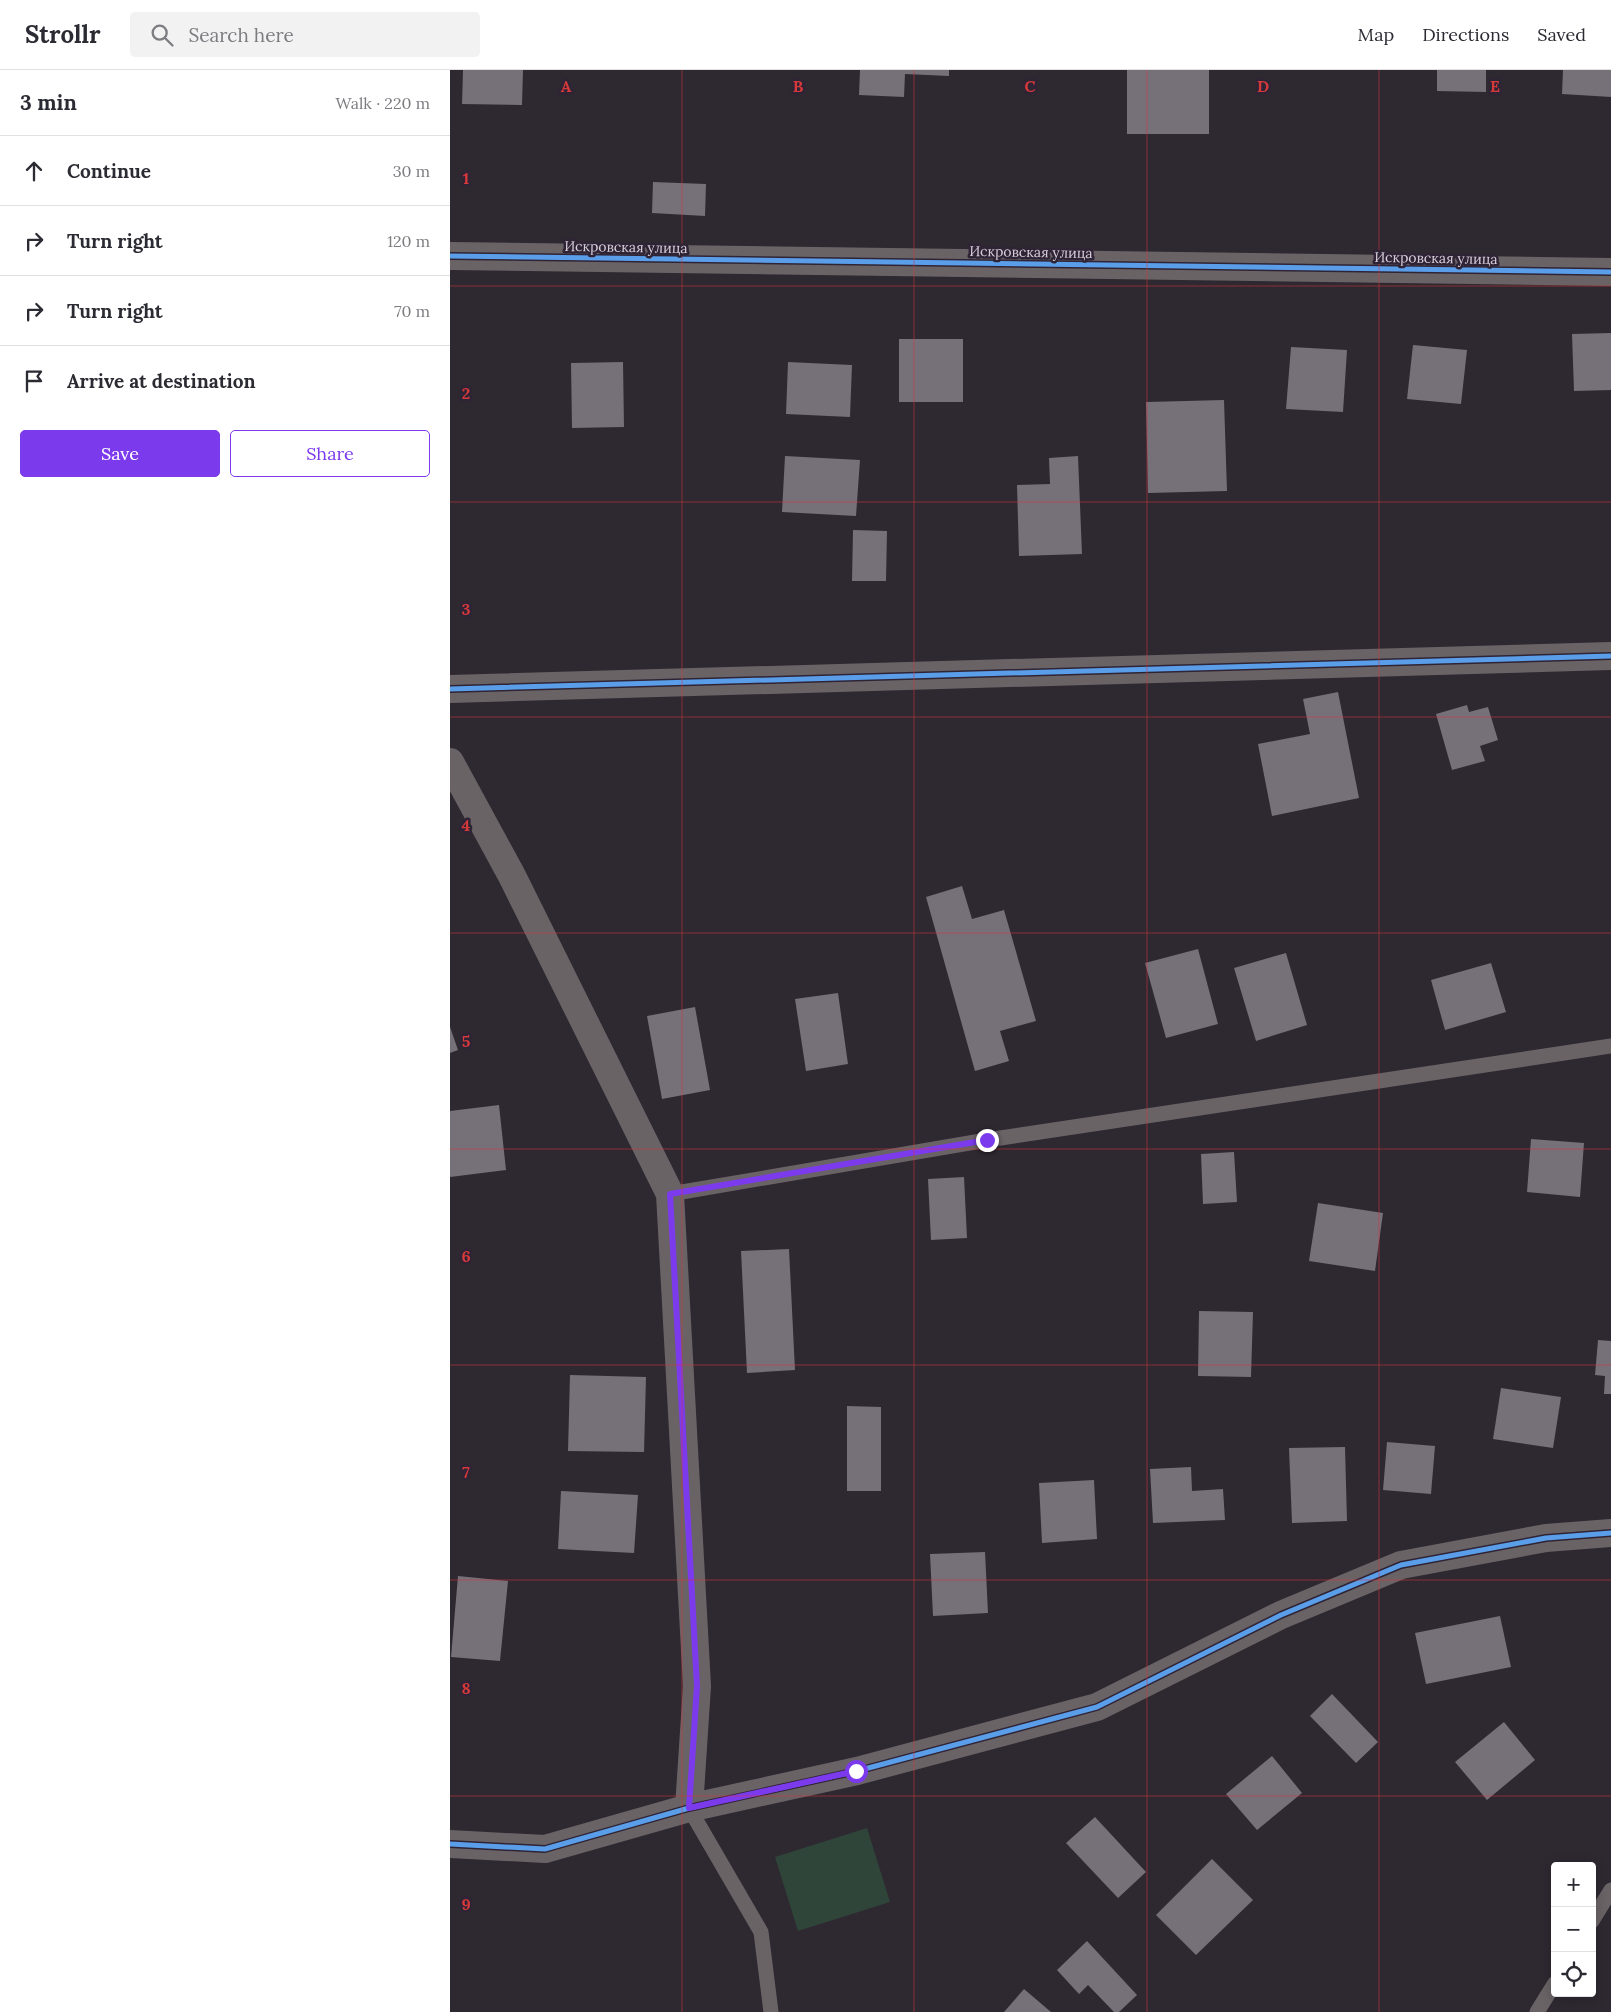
<!DOCTYPE html>
<html lang="en">
<head>
<meta charset="utf-8">
<style>
	:root { --surface:#fff; --page:#f2f2f3; --text:#2b2b33; --muted:#7c7c81; --line:#e1e1e2; --accent:#7c3aed }
	body { margin:0; font-family:Lora,serif; background:var(--page); color:var(--text) }
	.controls { position:absolute; right:15px; bottom:15px; display:grid; overflow:hidden; border-radius:5px; box-shadow:0 2px 12px #0003 }
	.controls button { width:45px; height:45px; display:grid; place-items:center; padding:0; border:0; border-bottom:1px solid var(--line); background:var(--surface); color:var(--text); font:25px sans-serif }
	.stop { position:absolute; width:15px; height:15px; margin:-11px; border:4px solid #7c3aed; border-radius:50%; background:#fff }
	.stop.end { background:#7c3aed; border-color:#fff; box-shadow:0 1px 5px #0008 }
	.list { margin:0; padding:0; list-style:none }
	h2 { display:flex; justify-content:space-between; align-items:center; height:65px; margin:0; padding:0 20px; font-size:21px }
	h2 small { font-size:16px; font-weight:400; color:var(--muted) }
	.list li { display:grid; grid-template-columns:32px 1fr auto; gap:15px; align-items:center; box-sizing:border-box; height:70px; padding:0 20px; border-top:1px solid var(--line) }
	.list b { display:block; font-size:19px; white-space:nowrap }
	.list em { font-size:16px; font-style:normal; color:var(--muted) }
	.actions { display:flex; gap:10px; padding:15px 20px }
	.actions a { flex:1; padding:11px 0; border:1px solid var(--accent); border-radius:5px; text-align:center; font-size:18px; color:var(--accent) }
	.actions .main { background:var(--accent); color:#fff }
	.icon { flex:none; width:28px; height:28px; fill:none; stroke:currentColor; stroke-width:2; stroke-linecap:round; stroke-linejoin:round }
	.map { position:relative; flex:none; width:1161px; height:1942px; overflow:hidden }
	header { display:flex; align-items:center; gap:30px; box-sizing:border-box; height:70px; padding:0 25px; background:var(--surface); border-bottom:1px solid var(--line) }
	header strong { font-size:24px }
	nav { display:flex; gap:28px; margin-inline-start:auto; font-size:18px }
	.search { width:350px; height:45px; background:var(--page); display:flex; align-items:center; gap:12px; box-sizing:border-box; padding:0 18px; border-radius:5px; color:var(--muted); font-size:19px }
	main { display:flex }
	aside { flex:1; background:var(--surface) }
	.map>svg:first-child { display:block }
	.green { fill:#304539 }
	.building { fill:#767078 }
	.lines { fill:none; stroke-linecap:round; stroke-linejoin:round }
	.service { stroke:#6a6366; stroke-width:15 }
	.minor { stroke:#6a6366; stroke-width:28 }
	.cycleway-casing { stroke:#2f2435; stroke-width:8 }
	.cycleway { stroke:#5a9eea; stroke-width:5 }
	.route { stroke:#7c3aed; stroke-width:6 }
	.grid { fill:none; stroke:#d6393a; stroke-width:1; stroke-opacity:0.55 }
	.labels { text-anchor:middle; dominant-baseline:central; stroke-width:5; stroke-linejoin:round; paint-order:stroke }
	.street-label { font-size:14px; fill:#d7d0db; stroke:#2f2435 }
	.grid-label { font-size:16px; text-anchor:middle; font-weight:bold; fill:#d6393a; stroke:#2f2435; stroke-width:5; stroke-linejoin:round; paint-order:stroke }
</style>
</head>
<body>
<header>
<strong>Strollr</strong>
<div class="search"><svg class="icon" aria-label="search" viewBox="0 0 24 24"><circle cx="10" cy="10" r="6"/><path d="M15 15l6 6"/></svg>Search here</div>
<nav><a>Map</a><a>Directions</a><a>Saved</a></nav>
</header>
<main>
<aside>
<h2>3 min<small>Walk · 220 m</small></h2>
<ul class="list">
<li><svg class="icon" aria-label="ahead" viewBox="0 0 24 24"><path d="M12 20V5M6 11l6-6 6 6"/></svg><div><b>Continue</b></div><em>30 m</em></li>
<li><svg class="icon" aria-label="right" viewBox="0 0 24 24"><path d="M7 20v-9h11M14 6l5 5-5 5"/></svg><div><b>Turn right</b></div><em>120 m</em></li>
<li><svg class="icon" aria-label="right" viewBox="0 0 24 24"><path d="M7 20v-9h11M14 6l5 5-5 5"/></svg><div><b>Turn right</b></div><em>70 m</em></li>
<li><svg class="icon" aria-label="arrive" viewBox="0 0 24 24"><path d="M6 21V4h12l-3 4 3 4H6"/></svg><div><b>Arrive at destination</b></div></li>
</ul>
<div class="actions"><a class="main">Save</a><a>Share</a></div>
</aside>
<div class="map">
<svg width="1161" height="1942" viewBox="0 0 1161 1942">
	<rect width="100%" height="100%" fill="#2e2831"/>
	<path class="green" d="M 417,1758 L 440,1832 L 348,1861 L 325,1787 Z"/>
	<path class="building" d="M 13,0 L 73,0 L 72,35 L 12,34 Z
		M 410,0 L 499,0 L 499,6 L 455,4 L 454,27 L 409,25 Z
		M 677,0 L 759,0 L 759,64 L 677,64 Z
		M 987,0 L 1036,0 L 1036,22 L 987,21 Z
		M 1113,0 L 1161,0 L 1161,27 L 1112,24 Z
		M 203,112 L 256,114 L 255,146 L 202,143 Z
		M 1161,263 L 1161,320 L 1124,321 L 1122,264 Z
		M 449,269 L 513,269 L 513,332 L 449,332 Z
		M 963,275 L 1017,280 L 1011,334 L 957,329 Z
		M 841,277 L 897,280 L 893,342 L 836,339 Z
		M 173,292 L 174,357 L 122,358 L 121,293 Z
		M 338,292 L 402,295 L 400,347 L 336,344 Z
		M 774,330 L 777,421 L 698,423 L 696,332 Z
		M 335,386 L 410,390 L 406,446 L 332,442 Z
		M 628,386 L 632,484 L 569,486 L 567,415 L 600,414 L 599,388 Z
		M 403,460 L 437,461 L 436,511 L 402,511 Z
		M 888,622 L 909,728 L 822,746 L 808,674 L 860,664 L 853,629 Z
		M 1017,635 L 1019,642 L 1038,637 L 1048,670 L 1030,676 L 1035,691 L 1002,700 L 986,644 Z
		M 512,816 L 522,849 L 554,840 L 586,951 L 550,961 L 559,991 L 525,1001 L 476,827 Z
		M 748,879 L 768,954 L 716,968 L 695,893 Z
		M 836,883 L 857,955 L 806,971 L 784,898 Z
		M 1041,893 L 1056,942 L 995,960 L 981,910 Z
		M 388,923 L 398,994 L 356,1001 L 345,929 Z
		M 245,937 L 260,1020 L 212,1029 L 197,946 Z
		M 0,957 L 8,980 L 0,983 Z
		M 49,1035 L 56,1100 L 0,1107 L 0,1041 Z
		M 1081,1069 L 1134,1073 L 1130,1127 L 1077,1122 Z
		M 784,1082 L 787,1132 L 753,1134 L 751,1084 Z
		M 514,1107 L 517,1168 L 481,1170 L 478,1109 Z
		M 868,1133 L 933,1143 L 925,1201 L 859,1191 Z
		M 339,1179 L 345,1300 L 297,1303 L 291,1181 Z
		M 749,1241 L 803,1242 L 801,1307 L 748,1306 Z
		M 1148,1270 L 1161,1271 L 1161,1324 L 1154,1324 L 1155,1306 L 1145,1305 Z
		M 120,1305 L 196,1307 L 194,1382 L 118,1381 Z
		M 1051,1318 L 1111,1327 L 1103,1378 L 1043,1369 Z
		M 397,1336 L 431,1337 L 431,1421 L 397,1421 Z
		M 937,1372 L 985,1376 L 981,1424 L 933,1420 Z
		M 895,1377 L 897,1451 L 842,1453 L 839,1378 Z
		M 741,1397 L 742,1421 L 773,1419 L 775,1450 L 703,1453 L 700,1399 Z
		M 644,1410 L 647,1469 L 592,1473 L 589,1413 Z
		M 111,1421 L 188,1425 L 184,1483 L 108,1479 Z
		M 535,1482 L 538,1543 L 483,1546 L 480,1484 Z
		M 8,1506 L 58,1511 L 50,1591 L 1,1587 Z
		M 1050,1546 L 1061,1597 L 976,1614 L 965,1563 Z
		M 882,1624 L 928,1672 L 906,1693 L 860,1646 Z
		M 1054,1652 L 1085,1690 L 1037,1730 L 1005,1692 Z
		M 822,1686 L 852,1723 L 807,1760 L 776,1724 Z
		M 645,1747 L 696,1802 L 668,1828 L 616,1773 Z
		M 762,1789 L 803,1830 L 746,1885 L 706,1845 Z
		M 637,1871 L 687,1925 L 669,1942 L 664,1942 L 638,1915 L 629,1924 L 607,1900 Z
		M 574,1919 L 601,1942 L 554,1942 Z"/>
	<g class="lines">
		<path class="service" d="M 220,1124 L 537,1070 L 1161,976
			M 239,1738 L 311,1862 L 321,1942
			M 1142,1851 L 1161,1820
			M 1087,1942 L 1105,1913"/>
		<path class="minor" d="M 0,186 L 1161,202
			M 0,619 L 1161,586
			M 0,692 L 62,806 L 220,1124 L 247,1616 L 239,1738
			M 0,1774 L 95,1779 L 239,1738 L 407,1701 L 647,1637 L 831,1545 L 951,1495 L 1096,1468 L 1161,1463"/>
		<defs>
			<path id="cycleway" d="M 0,186 L 1161,202
				M 0,619 L 1161,586
				M 0,1774 L 95,1779 L 239,1738 L 407,1701 L 647,1637 L 831,1545 L 951,1495 L 1096,1468 L 1161,1463"/>
		</defs>
		<use href="#cycleway" class="cycleway-casing"/>
		<use href="#cycleway" class="cycleway"/>
	</g>
	<g class="lines">
		<path class="route" d="M 406,1701 L 239,1738 L 247,1616 L 220,1124 L 537,1070"/>
	</g>
	<path class="grid" d="M 232,0 L 232,1942M 464,0 L 464,1942M 697,0 L 697,1942M 929,0 L 929,1942M 0,216 L 1161,216M 0,432 L 1161,432M 0,647 L 1161,647M 0,863 L 1161,863M 0,1079 L 1161,1079M 0,1295 L 1161,1295M 0,1510 L 1161,1510M 0,1726 L 1161,1726"/>
	<g class="labels">
		<g class="street-label">
			<text transform="translate(176 177) rotate(1)">Искровская улица</text>
			<text transform="translate(581 182) rotate(1)">Искровская улица</text>
			<text transform="translate(986 188) rotate(1)">Искровская улица</text>
		</g>
	</g>
	<g class="grid-label">
		<text x="116" y="22">A</text>
		<text x="348" y="22">B</text>
		<text x="580" y="22">C</text>
		<text x="813" y="22">D</text>
		<text x="1045" y="22">E</text>
		<text x="16" y="114">1</text>
		<text x="16" y="329">2</text>
		<text x="16" y="545">3</text>
		<text x="16" y="761">4</text>
		<text x="16" y="977">5</text>
		<text x="16" y="1192">6</text>
		<text x="16" y="1408">7</text>
		<text x="16" y="1624">8</text>
		<text x="16" y="1840">9</text>
	</g>
</svg>
<div class="controls">
<button>+</button>
<button>−</button>
<button><svg class="icon" aria-label="locate" viewBox="0 0 24 24"><circle cx="12" cy="12" r="6"/><path d="M12 2v4M12 18v4M2 12h4M18 12h4"/></svg></button>
</div>
<div class="stop" style="left:406px;top:1701px"></div>
<div class="stop end" style="left:537px;top:1070px"></div>
</div>
</main>
</body>
</html>
